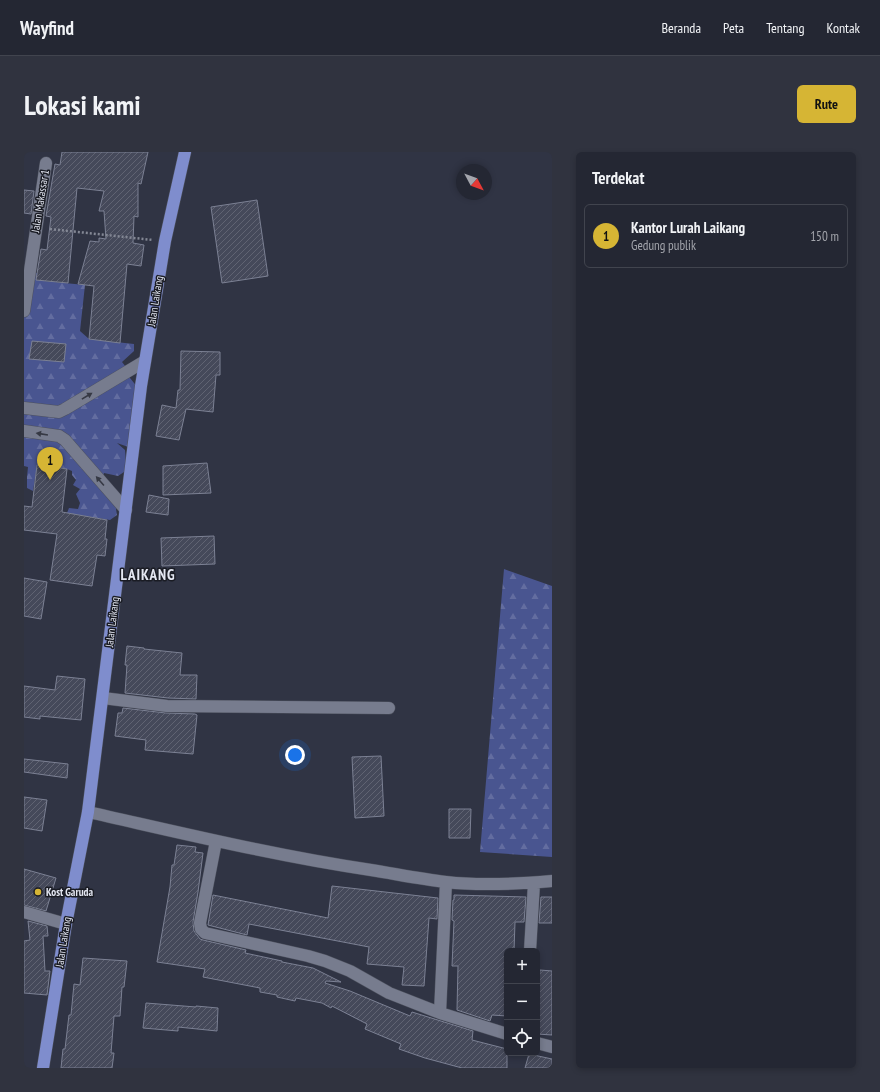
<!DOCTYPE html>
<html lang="id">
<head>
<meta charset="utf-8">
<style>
	:root { --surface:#242733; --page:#30333f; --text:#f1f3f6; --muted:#a3a5ac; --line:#41444e; --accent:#d6b534 }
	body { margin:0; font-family:"PT Sans Narrow",sans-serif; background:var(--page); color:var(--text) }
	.controls { position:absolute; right:12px; bottom:12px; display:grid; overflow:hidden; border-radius:6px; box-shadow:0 2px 6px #0003 }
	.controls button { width:36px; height:36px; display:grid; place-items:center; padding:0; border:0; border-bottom:1px solid var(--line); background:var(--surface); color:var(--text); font:20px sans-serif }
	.compass { position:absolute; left:432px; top:12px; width:36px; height:36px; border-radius:50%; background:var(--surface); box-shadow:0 2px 6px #0003; rotate:131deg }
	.you { position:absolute; left:271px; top:603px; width:14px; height:14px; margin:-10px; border:3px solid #fff; border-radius:50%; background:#1a73e8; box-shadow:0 0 0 6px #1a73e833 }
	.badge { display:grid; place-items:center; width:26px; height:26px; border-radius:50%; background:var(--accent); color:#111; font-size:13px; font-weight:700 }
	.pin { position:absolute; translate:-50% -33px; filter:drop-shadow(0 1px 2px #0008) }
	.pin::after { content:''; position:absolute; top:21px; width:14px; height:12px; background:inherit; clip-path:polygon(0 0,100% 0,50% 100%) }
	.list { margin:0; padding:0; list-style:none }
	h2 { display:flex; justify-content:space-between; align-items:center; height:52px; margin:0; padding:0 16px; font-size:17px }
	h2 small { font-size:13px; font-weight:400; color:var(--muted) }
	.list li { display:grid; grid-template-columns:26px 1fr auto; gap:12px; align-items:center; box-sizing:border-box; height:64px; margin:0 8px 8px; padding:0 8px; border:1px solid var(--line); border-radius:6px }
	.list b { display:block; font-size:15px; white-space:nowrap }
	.list p { margin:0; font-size:13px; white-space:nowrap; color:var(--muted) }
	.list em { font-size:13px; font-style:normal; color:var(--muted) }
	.icon { flex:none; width:22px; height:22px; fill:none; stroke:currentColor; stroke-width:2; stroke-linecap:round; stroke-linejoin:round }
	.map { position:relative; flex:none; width:528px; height:916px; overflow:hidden; border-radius:6px }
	header { display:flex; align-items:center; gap:24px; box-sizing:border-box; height:56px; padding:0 20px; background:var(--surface); border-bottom:1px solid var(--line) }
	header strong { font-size:19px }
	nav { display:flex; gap:22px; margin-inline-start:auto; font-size:14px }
	.intro { display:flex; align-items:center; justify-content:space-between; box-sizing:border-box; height:96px; padding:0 24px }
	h1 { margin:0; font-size:28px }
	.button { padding:10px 18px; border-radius:6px; background:var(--accent); color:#111; font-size:14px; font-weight:700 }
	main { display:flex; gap:24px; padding:0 24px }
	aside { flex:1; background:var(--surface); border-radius:6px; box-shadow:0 2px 6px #0003 }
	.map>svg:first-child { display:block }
	.forest { fill:url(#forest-firs) }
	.building { fill:url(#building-hatch); stroke:#7c8194 }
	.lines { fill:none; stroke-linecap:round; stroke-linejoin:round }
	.minor-casing { stroke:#4d515e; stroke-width:13 }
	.major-casing { stroke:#4d515e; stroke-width:13 }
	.path { stroke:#848895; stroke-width:2.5; stroke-dasharray:2 2; stroke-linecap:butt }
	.minor { stroke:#777c8e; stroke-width:12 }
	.major { stroke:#7f8dcd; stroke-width:12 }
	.oneway { fill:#363944 }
	.poi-dot { fill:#d6b534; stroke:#1a1c24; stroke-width:1.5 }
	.labels { text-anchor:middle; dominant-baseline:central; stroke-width:3; stroke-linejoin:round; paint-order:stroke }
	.street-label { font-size:11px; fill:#e4e7f2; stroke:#1a1c24 }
	.poi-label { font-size:11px; font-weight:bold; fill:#e4e7f2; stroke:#1a1c24; text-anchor:start }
	.district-label { font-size:15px; font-weight:bold; letter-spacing:1px; fill:#e4e7f2; stroke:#1a1c24 }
</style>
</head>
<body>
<header>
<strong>Wayfind</strong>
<nav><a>Beranda</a><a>Peta</a><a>Tentang</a><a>Kontak</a></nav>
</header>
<div class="intro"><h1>Lokasi kami</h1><a class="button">Rute</a></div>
<main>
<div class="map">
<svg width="528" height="916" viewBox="0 0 528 916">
	<defs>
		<pattern id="forest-firs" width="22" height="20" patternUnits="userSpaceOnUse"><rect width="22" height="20" fill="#495590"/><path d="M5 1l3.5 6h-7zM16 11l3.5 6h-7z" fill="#636da0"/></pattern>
		<pattern id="building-hatch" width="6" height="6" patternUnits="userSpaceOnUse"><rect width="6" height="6" fill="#45495a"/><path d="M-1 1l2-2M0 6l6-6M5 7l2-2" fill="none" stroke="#606372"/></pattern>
	</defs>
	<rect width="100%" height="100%" fill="#303444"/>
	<path class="forest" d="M 5,121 L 21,121 L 20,129 L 61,133 L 56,179 L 65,187 L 110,192 L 110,199 L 98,210 L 105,219 L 106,226 L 114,236 L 110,297 L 93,291 L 101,298 L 102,309 L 103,318 L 94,324 L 80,321 L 79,325 L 95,351 L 92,357 L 93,363 L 86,368 L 43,361 L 45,356 L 54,357 L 56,351 L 52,342 L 56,337 L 49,333 L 52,328 L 48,323 L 48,319 L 43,317 L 13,313 L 9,339 L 3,336 L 3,325 L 4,315 L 0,314 L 0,159 Z
		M 480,417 L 528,434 L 528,705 L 456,700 Z"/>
	<path class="building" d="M 38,0 L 124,0 L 117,32 L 114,31 L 114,65 L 110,64 L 109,91 L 120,93 L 117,114 L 103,112 L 96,191 L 65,187 L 70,134 L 54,132 L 66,89 L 75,90 L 75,86 L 82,87 L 80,59 L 75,59 L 80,39 L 53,36 L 44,131 L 12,128 L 17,97 L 23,98 L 27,65 L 22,64 L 31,12 L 36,13 Z
		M 0,38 L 10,39 L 7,62 L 0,61 Z
		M 233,48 L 244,124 L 198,131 L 187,55 Z
		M 8,189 L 42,192 L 40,210 L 5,207 Z
		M 157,199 L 196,200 L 196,223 L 192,223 L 189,260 L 162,257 L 155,288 L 132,284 L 138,253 L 152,256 L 154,238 L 156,238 Z
		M 183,311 L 187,341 L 139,343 L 139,314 Z
		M 13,313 L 43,317 L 38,360 L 83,368 L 81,387 L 83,387 L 81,404 L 73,403 L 68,434 L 26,428 L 33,382 L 0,378 L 0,354 L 8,355 Z
		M 125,343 L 145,347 L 144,363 L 122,360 Z
		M 190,384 L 191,412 L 138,414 L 137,386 Z
		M 0,426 L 23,430 L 17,467 L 0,464 Z
		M 103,494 L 120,496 L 120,497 L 158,501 L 156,523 L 173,523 L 172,547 L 144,546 L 101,541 L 103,513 L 101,513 Z
		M 33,524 L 61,527 L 57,568 L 16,564 L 16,567 L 0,565 L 0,534 L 31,538 Z
		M 99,556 L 142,561 L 171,562 L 173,563 L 169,602 L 121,598 L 122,588 L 91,584 L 94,561 L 98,561 Z
		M 357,604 L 360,664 L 331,666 L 328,605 Z
		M 0,607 L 44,612 L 43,626 L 0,620 Z
		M 0,645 L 23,648 L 18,679 L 0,676 Z
		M 425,657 L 447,657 L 446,686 L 425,686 Z
		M 153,693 L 172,695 L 171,700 L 179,701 L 174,740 L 169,770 L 170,779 L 176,787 L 179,788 L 222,798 L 221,801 L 258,809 L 258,810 L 289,816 L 317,830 L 302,829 L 301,831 L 326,839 L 386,864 L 388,860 L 449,879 L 448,888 L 483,897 L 483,916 L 438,916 L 401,906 L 375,897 L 377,892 L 341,877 L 343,872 L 308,854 L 307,856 L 298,851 L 272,846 L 271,849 L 253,845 L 253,843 L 236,840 L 236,836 L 179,825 L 181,817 L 133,810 L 146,735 L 148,713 L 150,713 Z
		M 0,717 L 32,726 L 22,759 L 0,753 Z
		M 308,734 L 414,746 L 413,767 L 405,766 L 400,834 L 378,833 L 380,815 L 343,812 L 345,795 L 225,772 L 223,783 L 184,773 L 189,743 L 304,766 Z
		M 430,743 L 502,745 L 500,770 L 491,770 L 490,799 L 483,799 L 483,864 L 468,863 L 466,869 L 433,858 L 434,814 L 428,814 L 430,769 L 428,768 L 429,748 L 430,748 Z
		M 517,745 L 528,745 L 528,771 L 515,771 Z
		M 4,769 L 23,774 L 24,784 L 19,784 L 21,819 L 26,819 L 23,843 L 0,841 L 0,789 L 6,788 Z
		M 59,806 L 103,809 L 100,835 L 98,835 L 96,864 L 90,864 L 87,901 L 90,901 L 88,916 L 37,916 L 39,897 L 41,897 L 45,863 L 47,863 L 50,832 L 56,833 Z
		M 516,818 L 528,819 L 528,883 L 513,882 L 514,858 L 513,857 L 513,839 L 514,839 Z
		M 122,851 L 172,855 L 172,854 L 194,856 L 193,879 L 154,875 L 154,879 L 119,876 Z
		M 505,902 L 528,907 L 528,916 L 501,916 Z"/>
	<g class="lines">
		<defs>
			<path id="minor" d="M 0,159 L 22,11
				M 0,256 L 35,260 L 41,257 L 121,209
				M 0,279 L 35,284 L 41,288 L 102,358
				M 79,546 L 143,554 L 365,556
				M 64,660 C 158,681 252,704 347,718 C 372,722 397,727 422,730 C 457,734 493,732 528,729
				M 192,689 L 176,771 L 177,777 L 181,781 L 284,804 L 301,809 L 326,819 L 365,841 L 416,861 L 483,882
				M 0,760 L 42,772
				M 506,799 L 510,731
				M 416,861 L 422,730
				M 513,891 L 528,895"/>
			<path id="major" d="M 19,916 L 42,772 L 64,660 L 117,234 L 141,89 L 161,0"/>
		</defs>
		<use href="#minor" class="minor-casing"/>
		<use href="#major" class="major-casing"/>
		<path class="path" d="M 26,77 L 129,88"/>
		<use href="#minor" class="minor"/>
		<use href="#major" class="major"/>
	</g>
	<defs><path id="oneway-solid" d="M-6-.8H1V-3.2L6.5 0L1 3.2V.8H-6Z"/></defs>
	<g class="oneway">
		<use href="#oneway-solid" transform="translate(63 244) rotate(-31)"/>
		<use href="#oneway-solid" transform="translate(18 282) rotate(-171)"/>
		<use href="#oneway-solid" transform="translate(76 329) rotate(-131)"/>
	</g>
	<circle class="poi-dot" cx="14" cy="740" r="4"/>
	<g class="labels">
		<g class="street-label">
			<text transform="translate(16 49) rotate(-81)">Jalan Makassar 1</text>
			<text transform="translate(131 149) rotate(-81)">Jalan Laikang</text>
			<text transform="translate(88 470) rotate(-83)">Jalan Laikang</text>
			<text transform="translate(39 790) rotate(-81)">Jalan Laikang</text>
		</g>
		<g class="poi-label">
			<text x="22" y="740">Kost Garuda</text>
		</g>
		<g class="district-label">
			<text x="124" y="422">LAIKANG</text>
		</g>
	</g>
</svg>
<div class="controls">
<button>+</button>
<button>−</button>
<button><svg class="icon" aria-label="locate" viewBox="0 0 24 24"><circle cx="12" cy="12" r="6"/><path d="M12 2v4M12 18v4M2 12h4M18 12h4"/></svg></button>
</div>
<svg class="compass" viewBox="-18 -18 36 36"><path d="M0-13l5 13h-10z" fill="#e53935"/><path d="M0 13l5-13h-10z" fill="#a3a5ac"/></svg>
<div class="you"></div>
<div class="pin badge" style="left:26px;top:328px">1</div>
</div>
<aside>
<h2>Terdekat<small></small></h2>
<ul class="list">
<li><span class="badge">1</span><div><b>Kantor Lurah Laikang</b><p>Gedung publik</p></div><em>150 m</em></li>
</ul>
</aside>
</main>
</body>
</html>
